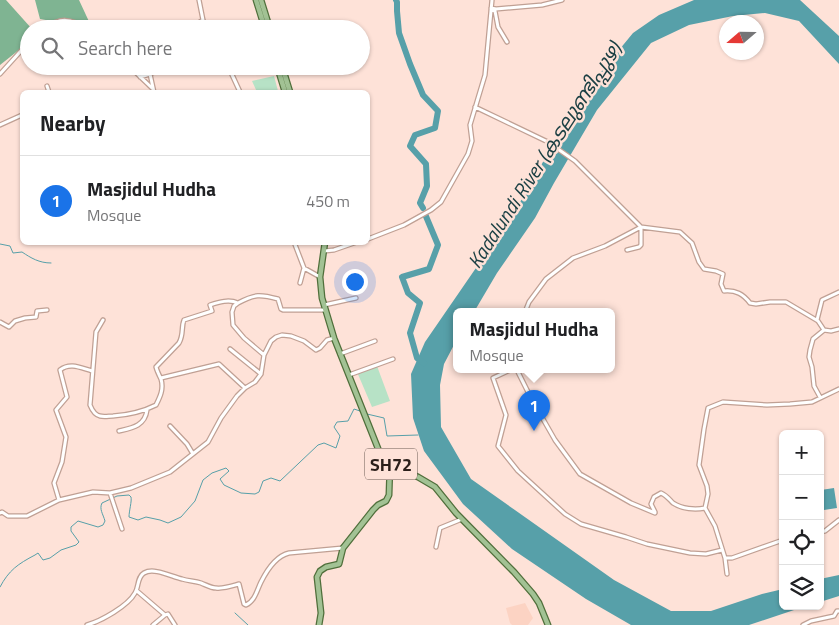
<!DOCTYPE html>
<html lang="en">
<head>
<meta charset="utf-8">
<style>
	:root { --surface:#fff; --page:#f2f2f2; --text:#202124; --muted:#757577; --line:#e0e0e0; --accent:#1a73e8 }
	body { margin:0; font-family:"Titillium Web","Noto Sans Malayalam",sans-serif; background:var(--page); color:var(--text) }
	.controls { position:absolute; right:15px; bottom:15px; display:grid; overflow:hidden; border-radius:8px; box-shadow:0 1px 4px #0004 }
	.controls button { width:45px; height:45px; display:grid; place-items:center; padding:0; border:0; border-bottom:1px solid var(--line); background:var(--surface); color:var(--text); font:25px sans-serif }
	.compass { position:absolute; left:719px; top:15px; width:45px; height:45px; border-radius:50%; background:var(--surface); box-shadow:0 1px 4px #0004; rotate:250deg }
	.you { position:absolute; left:354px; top:281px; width:18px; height:18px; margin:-12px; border:4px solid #fff; border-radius:50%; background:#1a73e8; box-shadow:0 0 0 8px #1a73e833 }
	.badge { display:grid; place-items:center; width:32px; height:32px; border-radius:50%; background:var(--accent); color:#fff; font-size:16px; font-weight:700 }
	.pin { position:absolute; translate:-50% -41px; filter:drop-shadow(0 1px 2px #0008) }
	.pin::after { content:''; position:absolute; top:26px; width:18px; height:15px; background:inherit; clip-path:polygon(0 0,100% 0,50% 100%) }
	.popup { position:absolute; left:453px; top:308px; width:162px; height:65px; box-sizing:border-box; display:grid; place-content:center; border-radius:8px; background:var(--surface); filter:drop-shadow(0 1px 4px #0005); font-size:16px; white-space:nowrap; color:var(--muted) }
	.popup b { font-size:19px; color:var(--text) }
	.popup::after { content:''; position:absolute; left:50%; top:100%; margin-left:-10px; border:10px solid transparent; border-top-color:var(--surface) }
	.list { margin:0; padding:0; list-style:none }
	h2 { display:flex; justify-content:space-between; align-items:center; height:65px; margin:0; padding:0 20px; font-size:21px }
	h2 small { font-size:16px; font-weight:400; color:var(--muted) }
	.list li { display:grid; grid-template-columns:32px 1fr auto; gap:15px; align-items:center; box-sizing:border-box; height:90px; padding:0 20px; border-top:1px solid var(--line) }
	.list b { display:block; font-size:19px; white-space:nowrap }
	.list p { margin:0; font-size:16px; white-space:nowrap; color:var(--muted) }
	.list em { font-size:16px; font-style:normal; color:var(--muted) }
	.icon { flex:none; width:28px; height:28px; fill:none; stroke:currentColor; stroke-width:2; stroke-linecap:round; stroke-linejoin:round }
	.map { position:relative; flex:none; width:839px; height:625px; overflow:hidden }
	.search { position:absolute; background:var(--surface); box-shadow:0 1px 4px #0004; left:20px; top:20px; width:350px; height:55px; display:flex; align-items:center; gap:12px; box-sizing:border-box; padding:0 18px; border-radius:28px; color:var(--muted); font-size:19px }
	.panel { position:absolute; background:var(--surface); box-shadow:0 1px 4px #0004; left:20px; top:90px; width:350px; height:155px; border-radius:8px }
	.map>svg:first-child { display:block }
	.built { fill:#fcd3c3 }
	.green { fill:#b7e2c6 }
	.forest { fill:#7fb492 }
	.water { fill:#57a0a9 }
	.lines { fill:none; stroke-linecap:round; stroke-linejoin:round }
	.stream { stroke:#57a0a9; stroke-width:1 }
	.river { stroke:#57a0a9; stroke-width:6 }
	.minor-casing { stroke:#c0a094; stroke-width:5.5 }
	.major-casing { stroke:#506f3b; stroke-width:7 }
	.minor { stroke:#fff; stroke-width:3 }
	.major { stroke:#a2c294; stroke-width:4.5 }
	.labels { text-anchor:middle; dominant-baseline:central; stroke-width:5; stroke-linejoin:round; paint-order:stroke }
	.shield { fill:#fee2d8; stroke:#6a5a53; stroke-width:1 }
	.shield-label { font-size:18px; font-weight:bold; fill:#2b1f1a }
	.water-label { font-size:20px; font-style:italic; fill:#1c4044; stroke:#fee2d8 }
</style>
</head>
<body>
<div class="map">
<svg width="839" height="625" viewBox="0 0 839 625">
	<rect width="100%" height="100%" fill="#fee2d8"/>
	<path class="built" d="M 525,603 L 533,618 L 528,625 L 512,625 L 510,623 L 506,608 Z"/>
	<path class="green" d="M 274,76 L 278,91 L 270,92 L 257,92 L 252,81 Z
		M 377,366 L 390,401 L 372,407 L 357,372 Z"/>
	<path class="forest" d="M 0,0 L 6,0 L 32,29 L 29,29 L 29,42 L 0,65 Z
		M 35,0 L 79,0 L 92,28 L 40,19 Z"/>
	<path class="water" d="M 694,0 L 800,0 L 839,36 L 839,64 L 799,21 L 765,13 L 733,16 L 689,25 L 651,43 L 597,110 L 554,183 L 535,218 L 497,273 L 474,312 L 456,312 L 456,341 L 444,364 L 440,385 L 441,427 L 471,479 L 614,580 L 671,611 L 711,611 L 762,594 L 783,589 L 783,606 L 806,606 L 749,625 L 631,625 L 586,599 L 512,549 L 463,504 L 424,451 L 413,418 L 411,374 L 425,342 L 478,265 L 522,199 L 578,100 L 633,33 L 659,15 Z
		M 834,488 L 837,508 L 824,510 L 821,490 Z
		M 839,575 L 839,596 L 820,602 L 820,579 Z"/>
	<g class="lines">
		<path class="stream" d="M 0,244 L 10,246 L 13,253 L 22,252 C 31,258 39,263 51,263
			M 367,414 L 384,418 L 387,436 L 418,435
			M 0,587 C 9,570 18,564 35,555 L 38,553 L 43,560 L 50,558 L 61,550 L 76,545 L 79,542 L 71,531 L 71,527 L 78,521 L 98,527 L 103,525 L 105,521 C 103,514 99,509 102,503 L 117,496 L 129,495 L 131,497 C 132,501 129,511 129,517 L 138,520 L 146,517 L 160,520 L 168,523 L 181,517 L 195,501 L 203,480 L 212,473 L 226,468 L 229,471 L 220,479 L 224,485 L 241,493 L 255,494 L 259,492 L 263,481 L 271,478 L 280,481 L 318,445 L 324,443 L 336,448 L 340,436 L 334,427 L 337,422 L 348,421 L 354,409 L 360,411
			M 235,613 L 248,625"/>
		<path class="river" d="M 396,0 L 397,2 L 397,11 L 399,33 L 410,64 L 423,95 L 438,111 L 435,128 L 415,135 L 410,146 L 426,164 L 427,186 L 420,203 L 423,208
			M 424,363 L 417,358 L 410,333 L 420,303 L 408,293 L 402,277 L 429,269 L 438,245 L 425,214"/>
		<defs>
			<path id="minor" d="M 199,0 L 203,20 L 207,29
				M 491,8 L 496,9 L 542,5 L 562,0
				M 491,10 L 495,11 L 498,27 L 507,42
				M 44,29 C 60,17 71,18 87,29
				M 188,29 L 203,20
				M 129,66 L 153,89
				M 186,66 L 187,71
				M 228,66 L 240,92
				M 0,74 L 29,42
				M 140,77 L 150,74
				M 47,86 L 49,92
				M 154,92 L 150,74 L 168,66
				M 475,107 L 548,142 L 575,161 L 641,227 L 680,232 L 692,243 L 699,262 L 704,269 L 716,271 L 723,274 L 721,284 L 724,291 C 736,290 743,294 750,303 L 756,304 L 770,302 L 786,302 L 818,321 L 824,330
				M 0,125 L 22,115
				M 368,239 L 404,225 L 431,210 L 441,202 L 468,154 L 472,141 L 470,125 L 485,75 L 492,0
				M 294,242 L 304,268 L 320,277
				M 627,250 L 639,247 L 641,245 L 641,228
				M 324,251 L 334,250 L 357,242
				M 300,283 L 304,268
				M 238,303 L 234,306 L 232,312 L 233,325 L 244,338 L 264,355
				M 324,305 L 356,298
				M 525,312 L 529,302 L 546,279 L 573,258 L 605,246 L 641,227
				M 103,320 L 96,332 L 90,405 C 92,410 95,415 100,416 C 104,417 109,416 113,416 C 128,415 142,412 156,405 C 160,397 164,389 161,379 C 159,375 157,371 156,367 L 179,343 C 184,334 181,327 184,320 L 212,311 L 210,305 C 219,302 229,299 238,303 C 255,294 260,294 278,299 L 281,309 L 283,310 L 325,310
				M 817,320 L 822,300 L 839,292
				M 0,322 L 9,327 L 15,321 L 25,318 L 36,317 L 37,311 L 47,310
				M 824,330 L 831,331 L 839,329
				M 230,349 L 261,374
				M 340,354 L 375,341
				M 510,370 L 493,378 L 506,415 L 498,446 L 518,471 L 530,482 L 565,514 L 581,524 L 626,537 L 647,544 L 690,553 L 706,554 L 722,550
				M 517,370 L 531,398 L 555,440 L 580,474 L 631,503 L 655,513
				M 349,375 L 393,359
				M 161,378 L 219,364 L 245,388
				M 820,397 L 814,386 L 812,367 L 809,357 L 810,350 L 813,339 L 824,330
				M 170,426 L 187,444 L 193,454
				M 119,431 C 132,428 145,426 147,410
				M 110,493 L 122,529
				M 59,500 L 54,483 L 62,462 L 66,437 L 56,410 L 67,397 L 60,370 C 70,362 81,368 92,371
				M 655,512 L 651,504 L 654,497 L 661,493 C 666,495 669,499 673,503 C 682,509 695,510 705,508
				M 0,513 L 2,512 L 8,516 L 27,516 L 59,500 L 93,492 L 110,493 L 131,488 L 170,472 L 208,442 L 221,418 L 237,396 L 245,388 L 255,382 L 261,374 L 264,355 L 271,341 L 276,337 L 282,335 L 291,336 L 304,341 L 316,350 L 320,348 L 327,340 L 334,338
				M 820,532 L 825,531 L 839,520
				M 783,540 L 732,558 L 725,558 L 715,526 L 705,508 L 708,494 L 707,486 L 699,465 L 704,429 L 708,408 L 723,402 L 767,405 L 790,404 L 812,402 L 839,389
				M 436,547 L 440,528 L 462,519
				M 725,558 L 727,574
				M 137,591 L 165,615 L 168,614 L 175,625
				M 87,625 C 101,621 128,606 135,593 C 139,587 137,577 144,573 C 154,567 172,577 182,579 C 188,581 195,581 201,583 C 206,585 211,588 216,588 C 223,589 232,586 239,584 L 244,604 L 246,605 C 255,601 257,590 261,582 C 267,570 276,556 289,553 L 343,548
				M 153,625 L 165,615
				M 803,625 L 811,621 L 834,616 L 837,611 L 839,611"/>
			<path id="major" d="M 256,0 L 265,29
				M 261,0 L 270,29
				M 277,66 L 285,92
				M 282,66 L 290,92
				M 325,242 L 320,277 L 322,298 L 334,338 L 381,456 L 386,461 L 392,465 L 418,477 L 435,487 L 456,513 L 514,572 L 533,594 L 539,603 L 548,625
				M 319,625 L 321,613 L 317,577 L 320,571 L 326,567 L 339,564 L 343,548 L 373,510 L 378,505 L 386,501 L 389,495 L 390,464"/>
		</defs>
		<use href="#minor" class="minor-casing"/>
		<use href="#major" class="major-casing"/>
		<use href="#minor" class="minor"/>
		<use href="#major" class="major"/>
	</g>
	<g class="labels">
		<rect class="shield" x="365" y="448.5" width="52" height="31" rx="4"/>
		<g class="shield-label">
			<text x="391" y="464">SH72</text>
		</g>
		<g class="water-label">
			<text transform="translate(544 155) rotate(-57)">Kadalundi River (കടലുണ്ടിപ്പുഴ)</text>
		</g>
	</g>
</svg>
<div class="controls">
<button>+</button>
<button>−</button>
<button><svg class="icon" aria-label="locate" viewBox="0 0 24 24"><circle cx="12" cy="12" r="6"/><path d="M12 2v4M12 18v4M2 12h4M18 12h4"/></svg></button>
<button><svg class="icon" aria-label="layers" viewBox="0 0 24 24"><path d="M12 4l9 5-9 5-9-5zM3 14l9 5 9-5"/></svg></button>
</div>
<svg class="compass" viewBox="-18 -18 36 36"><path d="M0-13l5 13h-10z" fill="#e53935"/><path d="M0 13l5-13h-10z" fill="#757577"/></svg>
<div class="you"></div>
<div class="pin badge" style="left:534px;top:431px">1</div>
<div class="popup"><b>Masjidul Hudha</b>Mosque</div>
<div class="search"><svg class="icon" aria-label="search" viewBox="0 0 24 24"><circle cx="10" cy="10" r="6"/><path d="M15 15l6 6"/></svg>Search here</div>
<section class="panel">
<h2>Nearby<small></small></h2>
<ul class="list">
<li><span class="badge">1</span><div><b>Masjidul Hudha</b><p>Mosque</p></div><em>450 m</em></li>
</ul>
</section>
</div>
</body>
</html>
